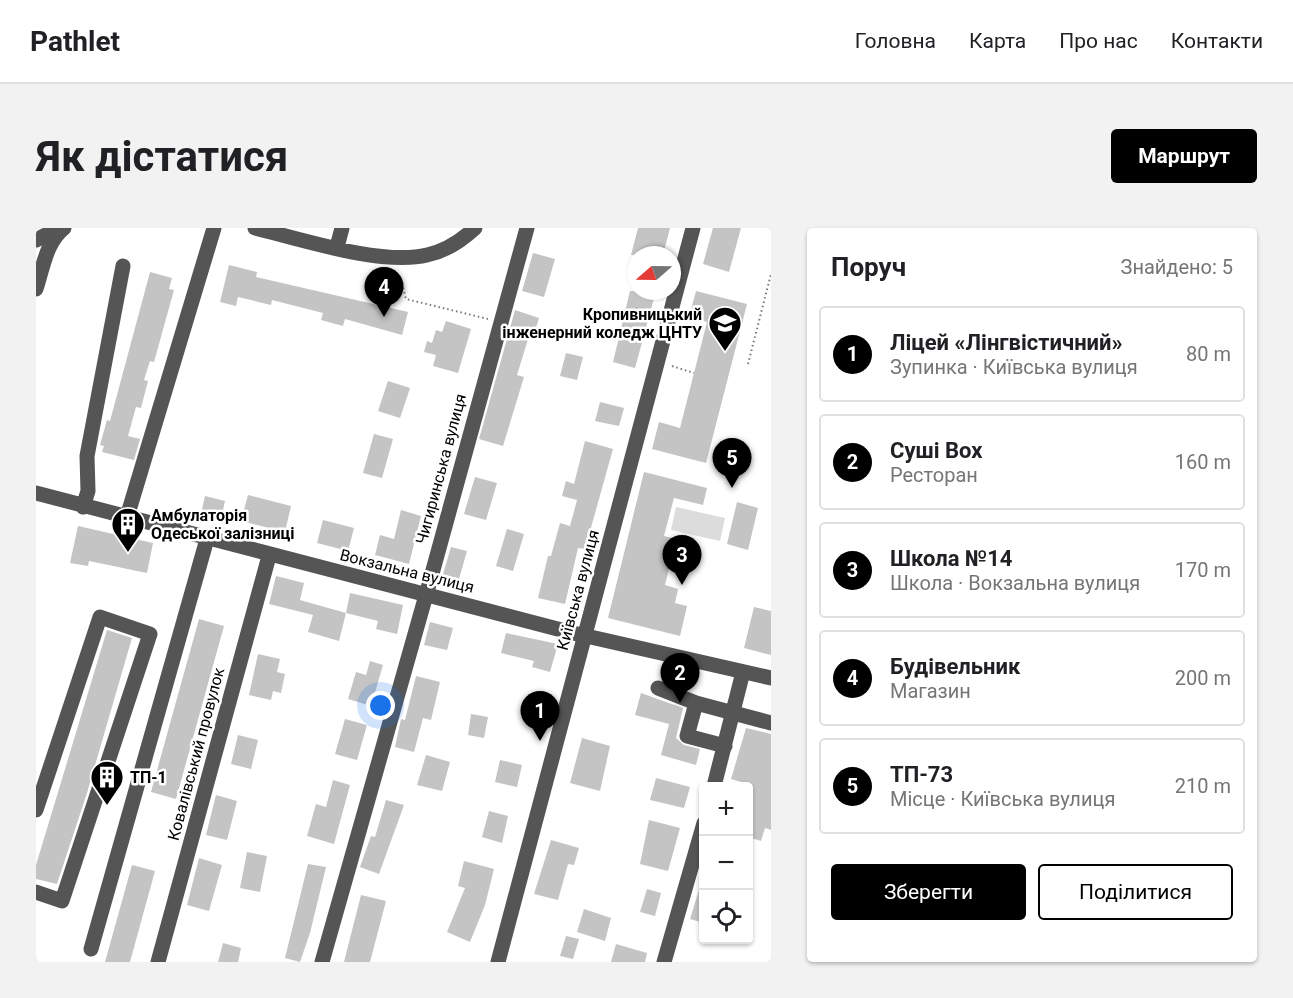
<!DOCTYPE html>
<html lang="uk">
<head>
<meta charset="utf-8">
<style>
	:root { --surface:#fff; --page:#f2f2f2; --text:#202124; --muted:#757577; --line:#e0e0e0; --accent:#000 }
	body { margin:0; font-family:Roboto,sans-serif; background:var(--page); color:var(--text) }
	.controls { position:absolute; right:18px; bottom:18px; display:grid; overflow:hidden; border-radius:6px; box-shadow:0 2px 4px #0004 }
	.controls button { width:54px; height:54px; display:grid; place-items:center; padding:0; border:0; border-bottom:2px solid var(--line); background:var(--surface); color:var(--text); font:30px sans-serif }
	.compass { position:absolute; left:591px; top:18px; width:54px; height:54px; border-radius:50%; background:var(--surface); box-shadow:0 2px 4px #0004; rotate:250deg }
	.you { position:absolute; left:345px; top:478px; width:21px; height:21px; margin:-15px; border:4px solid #fff; border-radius:50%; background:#1a73e8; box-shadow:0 0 0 9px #1a73e833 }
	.badge { display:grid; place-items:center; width:39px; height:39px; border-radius:50%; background:var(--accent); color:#fff; font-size:20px; font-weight:700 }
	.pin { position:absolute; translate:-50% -50px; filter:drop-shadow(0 2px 3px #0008) }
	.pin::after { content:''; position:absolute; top:32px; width:21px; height:18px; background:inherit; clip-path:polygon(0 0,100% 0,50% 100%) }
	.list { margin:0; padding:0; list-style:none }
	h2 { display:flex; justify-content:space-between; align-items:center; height:78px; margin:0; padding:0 24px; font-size:26px }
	h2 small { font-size:20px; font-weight:400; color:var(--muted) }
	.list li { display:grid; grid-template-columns:39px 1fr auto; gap:18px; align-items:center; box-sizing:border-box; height:96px; margin:0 12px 12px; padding:0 12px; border:2px solid var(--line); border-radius:6px }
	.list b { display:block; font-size:22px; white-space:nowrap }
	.list p { margin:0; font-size:20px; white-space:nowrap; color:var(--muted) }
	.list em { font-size:20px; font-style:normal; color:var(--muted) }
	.actions { display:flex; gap:12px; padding:18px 24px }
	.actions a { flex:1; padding:14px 0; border:2px solid var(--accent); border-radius:6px; text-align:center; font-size:21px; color:var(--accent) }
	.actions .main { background:var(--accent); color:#fff }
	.icon { flex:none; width:33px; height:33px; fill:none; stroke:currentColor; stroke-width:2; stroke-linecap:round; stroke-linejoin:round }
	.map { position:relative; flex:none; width:735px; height:734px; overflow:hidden; border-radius:6px }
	header { display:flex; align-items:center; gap:36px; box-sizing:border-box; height:84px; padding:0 30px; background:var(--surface); border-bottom:2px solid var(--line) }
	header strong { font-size:28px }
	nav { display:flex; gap:33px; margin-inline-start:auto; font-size:21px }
	.intro { display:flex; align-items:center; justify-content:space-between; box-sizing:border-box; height:144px; padding:0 36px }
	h1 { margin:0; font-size:42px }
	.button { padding:15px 27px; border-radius:6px; background:var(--accent); color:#fff; font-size:21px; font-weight:700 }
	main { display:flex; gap:36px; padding:0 36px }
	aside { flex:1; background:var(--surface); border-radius:6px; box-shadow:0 2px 4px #0004 }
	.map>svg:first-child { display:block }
	.green { fill:#dcdcdc }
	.building { fill:#c4c4c4 }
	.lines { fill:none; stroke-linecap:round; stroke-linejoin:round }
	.path { stroke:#777; stroke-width:2; stroke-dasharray:1.5 3; stroke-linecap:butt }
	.minor { stroke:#555; stroke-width:15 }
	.labels { text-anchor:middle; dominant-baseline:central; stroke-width:5; stroke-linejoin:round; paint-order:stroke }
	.poi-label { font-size:16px; font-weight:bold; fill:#000; stroke:#fff; text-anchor:start }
	.street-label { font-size:16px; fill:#000; stroke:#fff }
</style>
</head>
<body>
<header>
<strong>Pathlet</strong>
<nav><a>Головна</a><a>Карта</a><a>Про нас</a><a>Контакти</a></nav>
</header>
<div class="intro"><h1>Як дістатися</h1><a class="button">Маршрут</a></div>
<main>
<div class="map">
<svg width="735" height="734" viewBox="0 0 735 734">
	<rect width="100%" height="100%" fill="#fff"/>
	<path class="green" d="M 640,279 L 689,290 L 684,313 L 635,302 Z"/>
	<path class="building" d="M 602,0 L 634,0 L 627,27 L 595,27 Z
		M 677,0 L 705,0 L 693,44 L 667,36 Z
		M 497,25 L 519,31 L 508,69 L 486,63 Z
		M 193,37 L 221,44 L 220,49 L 372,84 L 366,107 L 309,91 L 307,98 L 285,92 L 287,85 L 236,72 L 235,77 L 202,69 L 200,78 L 184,74 Z
		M 114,44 L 136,50 L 133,61 L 138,62 L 118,134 L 114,133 L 108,152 L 112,153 L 105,180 L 100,179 L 92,208 L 104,211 L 98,232 L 66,224 L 68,218 L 64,217 L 71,192 L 74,193 Z
		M 594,63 L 620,63 L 599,140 L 577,134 Z
		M 660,63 L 711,76 L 670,235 L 616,221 L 623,194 L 644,200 L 671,94 L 653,89 Z
		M 479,82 L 503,90 L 497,109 L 493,108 L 481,147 L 488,149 L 467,218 L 443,211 Z
		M 410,93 L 435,101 L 422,145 L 397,138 L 400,127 L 388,124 L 391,113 L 396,115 L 400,102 L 406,104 Z
		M 530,125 L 547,129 L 541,152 L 524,148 Z
		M 352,153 L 374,160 L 364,190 L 342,183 Z
		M 564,174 L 588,180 L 583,198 L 559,193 Z
		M 338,206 L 357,211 L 346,250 L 327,245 Z
		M 549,213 L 577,221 L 549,321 L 542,320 L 529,376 L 502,370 L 512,328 L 515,328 L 524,295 L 534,298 L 541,272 L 526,268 L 530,253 L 538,256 Z
		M 608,244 L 671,260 L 667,277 L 638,270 L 628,308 L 663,317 L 660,331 L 637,325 L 629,357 L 642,361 L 639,375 L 651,378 L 644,408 L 572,390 Z
		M 439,249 L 461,255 L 450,292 L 428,286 Z
		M 212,267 L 255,278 L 249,304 L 205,293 Z
		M 169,268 L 189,273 L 185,291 L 165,286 Z
		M 701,274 L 722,280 L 712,322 L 691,316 Z
		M 365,282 L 385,288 L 373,336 L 339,327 L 344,307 L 358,311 Z
		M 287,292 L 318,300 L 312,323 L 281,315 Z
		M 42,298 L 117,315 L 111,345 L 53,333 L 52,338 L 34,335 Z
		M 471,301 L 488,306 L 477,343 L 460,338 Z
		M 415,319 L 431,323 L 423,351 L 407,346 Z
		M 240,348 L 268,355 L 264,372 L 310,385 L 303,413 L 272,404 L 277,387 L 233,376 Z
		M 314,365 L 367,377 L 361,406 L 340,401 L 342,393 L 310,385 Z
		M 718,379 L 735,383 L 735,427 L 708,420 Z
		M 163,391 L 188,398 L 140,571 L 115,564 Z
		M 394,394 L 417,400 L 411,422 L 388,417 Z
		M 71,402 L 96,410 L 51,565 L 21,656 L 0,651 L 0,637 Z
		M 470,405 L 522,416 L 514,444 L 496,439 L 498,433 L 465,425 Z
		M 222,426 L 244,431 L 241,444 L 249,446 L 245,465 L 237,463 L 235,472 L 213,467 Z
		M 334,433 L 347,437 L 335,478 L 312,471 L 320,444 L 330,447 Z
		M 380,448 L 404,454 L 395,492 L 387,490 L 378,524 L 359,519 L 365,491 L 369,492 Z
		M 605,465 L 647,480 L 640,510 L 648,517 L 664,521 L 660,537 L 625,527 L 633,496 L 599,487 Z
		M 435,486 L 452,489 L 448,510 L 432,507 Z
		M 309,491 L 331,497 L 321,532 L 299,526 Z
		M 710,500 L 735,506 L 735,602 L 729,600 L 725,613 L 712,609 L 712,572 L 716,557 L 695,551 Z
		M 202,507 L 222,512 L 215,541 L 195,536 Z
		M 546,510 L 574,518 L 564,563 L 534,555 Z
		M 390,527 L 414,534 L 406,563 L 381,557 Z
		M 464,532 L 486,537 L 481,559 L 459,554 Z
		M 620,550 L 654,559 L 648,580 L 614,572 Z
		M 297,552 L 314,557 L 298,616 L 271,608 L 280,576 L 290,579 Z
		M 180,567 L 201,573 L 191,612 L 170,607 Z
		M 350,572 L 368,577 L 343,646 L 324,639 L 335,608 L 339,609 Z
		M 453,583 L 472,588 L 466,615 L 446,609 Z
		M 613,592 L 644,600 L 632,643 L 604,636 Z
		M 515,612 L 543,620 L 538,637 L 532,636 L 522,672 L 498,666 Z
		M 211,624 L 231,628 L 224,664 L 204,660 Z
		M 163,630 L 186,637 L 173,683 L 151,677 Z
		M 428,633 L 458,641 L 449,677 L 434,714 L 411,704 L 429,660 L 422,658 Z
		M 272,636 L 290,639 L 274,705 L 264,734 L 249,730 Z
		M 96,637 L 119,643 L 94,734 L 69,734 Z
		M 665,655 L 668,656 L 668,695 L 654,691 Z
		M 611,661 L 625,665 L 619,688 L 604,684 Z
		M 325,667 L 350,673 L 334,734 L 308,734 Z
		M 548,681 L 575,690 L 569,713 L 541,704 Z
		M 530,708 L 543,711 L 537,731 L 524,728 Z
		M 187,715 L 205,720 L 202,734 L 182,734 Z
		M 580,716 L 611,725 L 609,734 L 575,734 Z"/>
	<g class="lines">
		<path class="path" d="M 365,51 L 370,71 L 452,91
			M 712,136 L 735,46
			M 636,138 L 658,145"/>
		<path class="minor" d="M 219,0 C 264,11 346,38 391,27 C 410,23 425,13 439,0
			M 0,12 L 23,0
			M 301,19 L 306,0
			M 0,61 C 7,40 10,14 28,0
			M 0,265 L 537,405 L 735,450
			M 47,279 L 52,263 L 51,228 L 87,38
			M 91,289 L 178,0
			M 622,460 L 660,475
			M 689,518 L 651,508 L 660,475 L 735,495
			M 678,558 L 707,444
			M 0,582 L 64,389 L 114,406 L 26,673 L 0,664
			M 55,721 L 171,311
			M 122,734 L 233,328
			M 286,734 L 394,353 L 491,0
			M 462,734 L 657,0
			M 628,734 L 668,595"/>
	</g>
	<defs>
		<symbol id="university-pin" viewBox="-11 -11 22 30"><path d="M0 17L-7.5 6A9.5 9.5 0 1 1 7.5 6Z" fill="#000" stroke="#fff"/><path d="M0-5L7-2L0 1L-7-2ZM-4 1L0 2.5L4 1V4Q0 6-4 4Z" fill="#fff"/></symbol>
		<symbol id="building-pin" viewBox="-11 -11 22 30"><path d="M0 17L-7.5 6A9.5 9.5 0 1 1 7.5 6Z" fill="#000" stroke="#fff"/><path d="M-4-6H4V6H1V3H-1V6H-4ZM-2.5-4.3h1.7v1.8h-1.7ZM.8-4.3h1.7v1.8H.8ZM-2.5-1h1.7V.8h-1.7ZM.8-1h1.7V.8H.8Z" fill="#fff"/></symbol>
	</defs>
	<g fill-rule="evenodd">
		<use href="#university-pin" x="670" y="76" width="38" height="52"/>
		<use href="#building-pin" x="73" y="277" width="38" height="52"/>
		<use href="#building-pin" x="52" y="530" width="38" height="52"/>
	</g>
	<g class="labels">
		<g class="poi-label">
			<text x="666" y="86" text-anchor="end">Кропивницький<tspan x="666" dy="18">інженерний коледж ЦНТУ</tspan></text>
			<text x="115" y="287">Амбулаторія<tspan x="115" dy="18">Одеської залізниці</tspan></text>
			<text x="94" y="549">ТП-1</text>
		</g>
		<g class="street-label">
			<text transform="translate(405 241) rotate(-75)">Чигиринська вулиця</text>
			<text transform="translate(371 343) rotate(14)">Вокзальна вулиця</text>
			<text transform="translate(542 362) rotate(-75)">Київська вулиця</text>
			<text transform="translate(160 526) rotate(-75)">Ковалівський провулок</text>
		</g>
	</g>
</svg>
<div class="controls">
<button>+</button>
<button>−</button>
<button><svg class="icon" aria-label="locate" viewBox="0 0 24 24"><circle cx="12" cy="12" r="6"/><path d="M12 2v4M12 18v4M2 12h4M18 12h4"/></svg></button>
</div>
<svg class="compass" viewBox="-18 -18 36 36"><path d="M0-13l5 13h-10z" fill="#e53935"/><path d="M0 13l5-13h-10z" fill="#757577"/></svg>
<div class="you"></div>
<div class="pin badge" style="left:504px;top:513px">1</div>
<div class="pin badge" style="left:644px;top:475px">2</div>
<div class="pin badge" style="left:646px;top:357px">3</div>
<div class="pin badge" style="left:348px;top:89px">4</div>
<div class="pin badge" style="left:696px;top:260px">5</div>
</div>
<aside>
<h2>Поруч<small>Знайдено: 5</small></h2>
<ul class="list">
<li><span class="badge">1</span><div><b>Ліцей «Лінгвістичний»</b><p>Зупинка · Київська вулиця</p></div><em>80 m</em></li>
<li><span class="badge">2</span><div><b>Суші Box</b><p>Ресторан</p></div><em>160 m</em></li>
<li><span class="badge">3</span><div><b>Школа №14</b><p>Школа · Вокзальна вулиця</p></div><em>170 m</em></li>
<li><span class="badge">4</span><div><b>Будівельник</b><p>Магазин</p></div><em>200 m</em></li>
<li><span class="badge">5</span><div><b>ТП-73</b><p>Місце · Київська вулиця</p></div><em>210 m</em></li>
</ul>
<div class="actions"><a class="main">Зберегти</a><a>Поділитися</a></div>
</aside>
</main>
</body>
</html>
